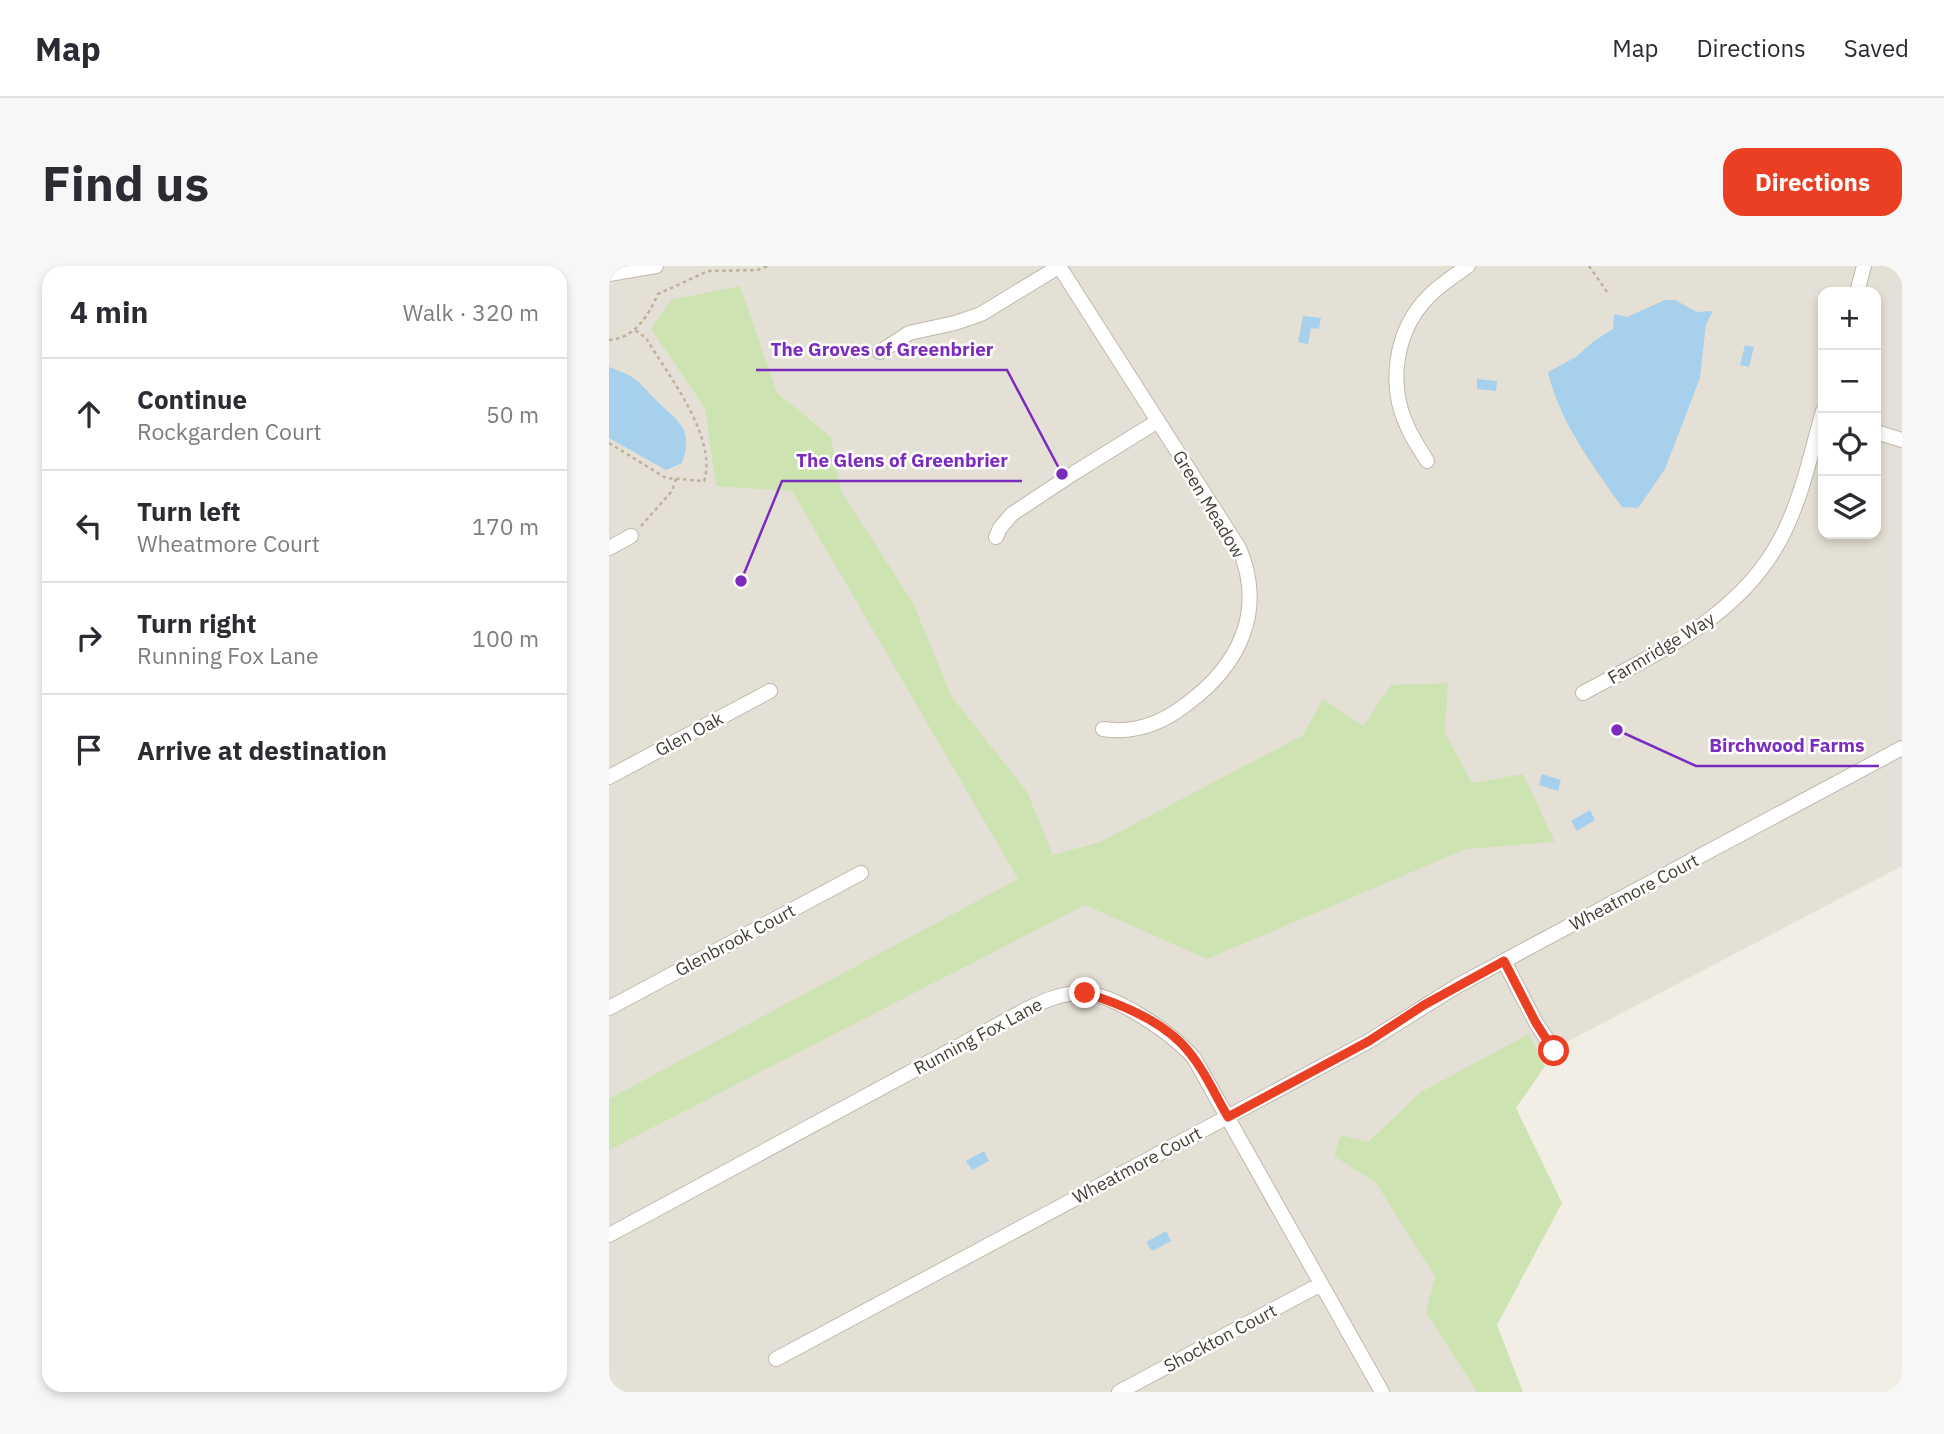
<!DOCTYPE html>
<html lang="en">
<head>
<meta charset="utf-8">
<style>
	:root { --surface:#fff; --page:#f7f7f7; --text:#2b2b33; --muted:#7c7c81; --line:#e1e1e2; --accent:#eb3f24 }
	body { margin:0; font-family:"IBM Plex Sans",sans-serif; background:var(--page); color:var(--text) }
	.controls { position:absolute; right:21px; top:21px; display:grid; overflow:hidden; border-radius:14px; box-shadow:0 4px 10px #0003 }
	.controls button { width:63px; height:63px; display:grid; place-items:center; padding:0; border:0; border-bottom:2px solid var(--line); background:var(--surface); color:var(--text); font:35px sans-serif }
	.stop { position:absolute; width:21px; height:21px; margin:-16px; border:5px solid #eb3f24; border-radius:50%; background:#fff }
	.stop.end { background:#eb3f24; border-color:#fff; box-shadow:0 2px 7px #0008 }
	.list { margin:0; padding:0; list-style:none }
	h2 { display:flex; justify-content:space-between; align-items:center; height:91px; margin:0; padding:0 28px; font-size:30px }
	h2 small { font-size:23px; font-weight:400; color:var(--muted) }
	.list li { display:grid; grid-template-columns:46px 1fr auto; gap:21px; align-items:center; box-sizing:border-box; height:112px; padding:0 28px; border-top:2px solid var(--line) }
	.list b { display:block; font-size:26px; white-space:nowrap }
	.list p { margin:0; font-size:23px; white-space:nowrap; color:var(--muted) }
	.list em { font-size:23px; font-style:normal; color:var(--muted) }
	.icon { flex:none; width:38px; height:38px; fill:none; stroke:currentColor; stroke-width:2; stroke-linecap:round; stroke-linejoin:round }
	.map { position:relative; flex:none; width:1293px; height:1126px; overflow:hidden; border-radius:21px }
	header { display:flex; align-items:center; gap:42px; box-sizing:border-box; height:98px; padding:0 35px; background:var(--surface); border-bottom:2px solid var(--line) }
	header strong { font-size:33px }
	nav { display:flex; gap:38px; margin-inline-start:auto; font-size:24px }
	.intro { display:flex; align-items:center; justify-content:space-between; box-sizing:border-box; height:168px; padding:0 42px }
	h1 { margin:0; font-size:49px }
	.button { padding:18px 32px; border-radius:21px; background:var(--accent); color:#fff; font-size:24px; font-weight:700 }
	main { display:flex; gap:42px; padding:0 42px }
	aside { flex:1; background:var(--surface); border-radius:21px; box-shadow:0 4px 10px #0003 }
	.map>svg:first-child { display:block }
	.residential { fill:#e5e0d5; fill-rule:evenodd }
	.green { fill:#cee3b2 }
	.water { fill:#a6d0eb }
	.lines { fill:none; stroke-linecap:round; stroke-linejoin:round }
	.minor-casing { stroke:#c0b8ac; stroke-width:16 }
	.path { stroke:#bdb19c; stroke-width:2.5; stroke-dasharray:3.5 3.5; stroke-linecap:butt }
	.minor { stroke:#fff; stroke-width:14 }
	.route { stroke:#eb3f24; stroke-width:9 }
	.labels { text-anchor:middle; dominant-baseline:central; stroke-width:5; stroke-linejoin:round; paint-order:stroke }
	.street-label { font-size:18px; fill:#443e36; stroke:#fff }
	.leader { fill:none; stroke:#7b2cbf; stroke-width:2.5 }
	.callout-dot { fill:#7b2cbf; stroke:#fff; stroke-width:2.5 }
	.callout-label { font-size:19px; text-anchor:middle; font-weight:bold; fill:#7b2cbf; stroke:#fff; stroke-width:5; stroke-linejoin:round; paint-order:stroke }
</style>
</head>
<body>
<header>
<strong>Map</strong>
<nav><a>Map</a><a>Directions</a><a>Saved</a></nav>
</header>
<div class="intro"><h1>Find us</h1><a class="button">Directions</a></div>
<main>
<aside>
<h2>4 min<small>Walk · 320 m</small></h2>
<ul class="list">
<li><svg class="icon" aria-label="ahead" viewBox="0 0 24 24"><path d="M12 20V5M6 11l6-6 6 6"/></svg><div><b>Continue</b><p>Rockgarden Court</p></div><em>50 m</em></li>
<li><svg class="icon" aria-label="left" viewBox="0 0 24 24"><path d="M17 20v-9H6M10 6l-5 5 5 5"/></svg><div><b>Turn left</b><p>Wheatmore Court</p></div><em>170 m</em></li>
<li><svg class="icon" aria-label="right" viewBox="0 0 24 24"><path d="M7 20v-9h11M14 6l5 5-5 5"/></svg><div><b>Turn right</b><p>Running Fox Lane</p></div><em>100 m</em></li>
<li><svg class="icon" aria-label="arrive" viewBox="0 0 24 24"><path d="M6 21V4h12l-3 4 3 4H6"/></svg><div><b>Arrive at destination</b></div></li>
</ul>
</aside>
<div class="map">
<svg width="1293" height="1126" viewBox="0 0 1293 1126">
	<rect width="100%" height="100%" fill="#f2eee6"/>
	<path class="residential" d="M 0,0 L 1293,0 L 1293,600 L 773,873 L 906,1126 L 0,1126 ZM 1214,26 L 1267,26 L 1267,268 L 1214,268 Z"/>
	<path class="green" d="M 131,20 L 168,127 L 222,171 L 232,225 L 304,337 L 343,431 L 418,526 L 444,589 L 491,576 L 694,469 L 714,433 L 754,460 L 782,419 L 839,417 L 836,467 L 863,517 L 914,508 L 946,576 L 857,583 L 598,693 L 476,639 L 0,884 L 0,833 L 409,613 L 183,225 L 107,220 L 96,142 L 42,63 L 62,34 Z
		M 920,768 L 936,800 L 907,842 L 953,937 L 888,1059 L 914,1126 L 868,1126 L 817,1046 L 826,1011 L 767,917 L 725,890 L 732,869 L 759,876 L 812,826 Z"/>
	<path class="water" d="M 1056,34 L 1066,34 L 1088,46 L 1104,45 L 1097,58 L 1091,112 L 1056,203 L 1029,242 L 1013,241 C 984,200 950,155 939,106 L 967,91 L 985,75 L 1004,63 L 1005,48 L 1018,51 Z
		M 694,50 L 712,52 L 710,63 L 702,62 L 699,78 L 689,76 Z
		M 1136,79 L 1145,81 L 1140,101 L 1131,99 Z
		M 0,101 C 27,111 26,112 45,132 C 67,155 86,160 73,197 L 57,204 L 0,172 Z
		M 868,113 L 888,115 L 887,125 L 868,123 Z
		M 933,508 L 952,514 L 949,525 L 930,519 Z
		M 981,544 L 986,554 L 968,565 L 962,555 Z
		M 375,885 L 380,895 L 363,904 L 357,895 Z
		M 557,965 L 562,975 L 543,985 L 537,976 Z"/>
	<g class="lines">
		<defs>
			<path id="minor" d="M 450,0 L 630,282 C 657,345 630,399 579,437 C 554,457 526,468 494,463
				M 0,8 L 47,0
				M 1248,26 L 1255,0
				M 271,86 L 300,67 L 346,57 L 372,48 L 451,0
				M 1267,166 L 1293,174
				M 818,195 C 812,184 804,174 799,162 C 778,119 786,64 820,30 C 832,18 846,9 859,0
				M 387,271 L 391,262 L 403,248 L 465,207 L 549,155
				M 0,282 L 22,270
				M 974,427 C 1049,386 1131,351 1172,272 C 1193,232 1202,187 1214,145
				M 0,511 L 161,425
				M 895,695 L 927,757 L 945,784
				M 0,742 L 252,607
				M 0,969 L 420,742 C 437,734 453,727 472,727 C 504,726 564,768 585,792 L 773,1126
				M 167,1093 L 760,775 L 848,720 L 1293,482
				M 510,1126 L 712,1018"/>
		</defs>
		<use href="#minor" class="minor-casing"/>
		<path class="path" d="M 980,0 L 998,26
			M 0,74 C 26,72 39,50 49,28 L 99,5 L 148,4 L 160,0
			M 0,177 L 57,212 L 95,215 C 109,172 59,109 37,72 L 26,64
			M 32,260 L 63,225 L 67,213"/>
		<use href="#minor" class="minor"/>
	</g>
	<g class="lines">
		<path class="route" d="M 476,727 C 509,737 547,752 572,777 C 592,797 605,827 619,851 L 760,775 L 815,739 L 895,695 L 927,757 L 945,785"/>
	</g>
	<g class="labels">
		<g class="street-label">
			<text transform="translate(600 238) rotate(59)">Green Meadow</text>
			<text transform="translate(1052 382) rotate(-31)">Farmridge Way</text>
			<text transform="translate(80 468) rotate(-28)">Glen Oak</text>
			<text transform="translate(1025 626) rotate(-28)">Wheatmore Court</text>
			<text transform="translate(126 674) rotate(-28)">Glenbrook Court</text>
			<text transform="translate(369 770) rotate(-28)">Running Fox Lane</text>
			<text transform="translate(528 899) rotate(-28)">Wheatmore Court</text>
			<text transform="translate(611 1072) rotate(-28)">Shockton Court</text>
		</g>
	</g>
	<path class="leader" d="M453 208L398 104H147M132 315L173 215H413M1008 464L1087 500H1270"/>
	<g class="callout-dot">
		<circle cx="453" cy="208" r="7"/>
		<circle cx="132" cy="315" r="7"/>
		<circle cx="1008" cy="464" r="7"/>
	</g>
	<g class="callout-label">
		<text x="273" y="90">The Groves of Greenbrier</text>
		<text x="293" y="201">The Glens of Greenbrier</text>
		<text x="1178" y="486">Birchwood Farms</text>
	</g>
</svg>
<div class="controls">
<button>+</button>
<button>−</button>
<button><svg class="icon" aria-label="locate" viewBox="0 0 24 24"><circle cx="12" cy="12" r="6"/><path d="M12 2v4M12 18v4M2 12h4M18 12h4"/></svg></button>
<button><svg class="icon" aria-label="layers" viewBox="0 0 24 24"><path d="M12 4l9 5-9 5-9-5zM3 14l9 5 9-5"/></svg></button>
</div>
<div class="stop" style="left:945px;top:785px"></div>
<div class="stop end" style="left:476px;top:727px"></div>
</div>
</main>
</body>
</html>
